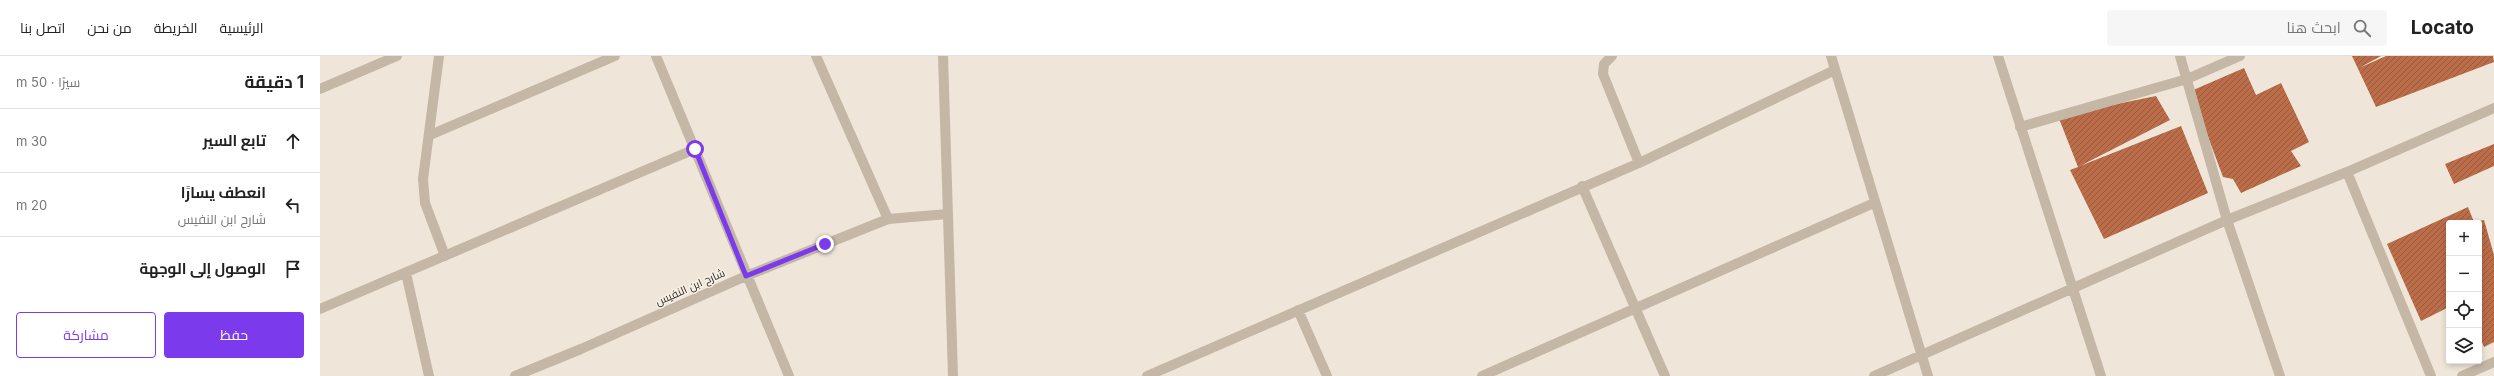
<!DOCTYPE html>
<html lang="ar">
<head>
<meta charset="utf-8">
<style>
	:root { --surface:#fff; --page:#f6f6f6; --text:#222; --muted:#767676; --line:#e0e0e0; --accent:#7c3aed }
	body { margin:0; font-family:Inter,Cairo,sans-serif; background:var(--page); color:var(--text); direction:rtl }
	.controls { position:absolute; right:12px; bottom:12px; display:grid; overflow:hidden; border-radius:4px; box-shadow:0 2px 6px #0003 }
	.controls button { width:36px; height:36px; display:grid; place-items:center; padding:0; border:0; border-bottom:1px solid var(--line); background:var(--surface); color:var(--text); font:20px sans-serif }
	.stop { position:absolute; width:12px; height:12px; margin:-9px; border:3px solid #7c3aed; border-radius:50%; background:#fff }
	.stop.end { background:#7c3aed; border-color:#fff; box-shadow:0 1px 4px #0008 }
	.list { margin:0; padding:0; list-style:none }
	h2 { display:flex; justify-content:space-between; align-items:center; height:52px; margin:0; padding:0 16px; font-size:17px }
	h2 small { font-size:13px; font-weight:400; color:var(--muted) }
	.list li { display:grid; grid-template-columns:26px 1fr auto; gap:12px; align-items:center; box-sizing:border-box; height:64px; padding:0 16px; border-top:1px solid var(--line) }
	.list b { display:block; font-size:15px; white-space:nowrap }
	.list p { margin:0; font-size:13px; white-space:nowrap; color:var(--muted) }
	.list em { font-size:13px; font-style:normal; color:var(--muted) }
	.actions { display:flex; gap:8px; padding:12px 16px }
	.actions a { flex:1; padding:9px 0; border:1px solid var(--accent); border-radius:4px; text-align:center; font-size:14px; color:var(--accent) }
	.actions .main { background:var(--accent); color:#fff }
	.icon { flex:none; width:22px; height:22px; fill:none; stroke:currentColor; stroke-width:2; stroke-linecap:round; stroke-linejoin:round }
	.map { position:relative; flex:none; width:2174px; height:320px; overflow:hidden; direction:ltr }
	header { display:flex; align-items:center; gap:24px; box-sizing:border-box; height:56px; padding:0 20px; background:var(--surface); border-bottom:1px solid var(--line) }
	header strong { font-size:19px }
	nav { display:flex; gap:22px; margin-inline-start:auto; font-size:14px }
	.search { width:280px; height:36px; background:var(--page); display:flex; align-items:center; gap:10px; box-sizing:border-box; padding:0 14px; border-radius:4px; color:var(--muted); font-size:15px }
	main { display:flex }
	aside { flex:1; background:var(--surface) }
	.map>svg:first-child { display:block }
	.building { fill:url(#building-hatch) }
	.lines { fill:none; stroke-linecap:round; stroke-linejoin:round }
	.street { stroke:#c5b7a6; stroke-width:10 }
	.route { stroke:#7c3aed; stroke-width:5 }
	.labels { text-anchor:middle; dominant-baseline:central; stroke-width:3; stroke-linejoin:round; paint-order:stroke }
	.street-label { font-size:11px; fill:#322b26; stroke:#f7f0e5 }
</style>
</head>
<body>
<header>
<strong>Locato</strong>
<div class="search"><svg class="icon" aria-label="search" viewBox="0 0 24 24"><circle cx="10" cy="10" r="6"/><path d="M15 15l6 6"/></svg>ابحث هنا</div>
<nav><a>الرئيسية</a><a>الخريطة</a><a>من نحن</a><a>اتصل بنا</a></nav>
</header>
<main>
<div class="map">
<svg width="2174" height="320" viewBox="0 0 2174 320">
	<defs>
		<pattern id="building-hatch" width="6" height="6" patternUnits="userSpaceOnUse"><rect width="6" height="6" fill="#bb6d4a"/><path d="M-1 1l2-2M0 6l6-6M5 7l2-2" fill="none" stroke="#995a3d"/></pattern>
	</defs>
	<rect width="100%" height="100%" fill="#efe6d9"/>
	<path class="building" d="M 2032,0 L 2061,0 L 2039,12 L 2066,0 L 2173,0 L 2174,6 L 2056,51 Z
		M 1924,12 L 1936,39 L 1961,27 L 1989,86 L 1971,95 L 1981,110 L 1921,137 L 1913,123 L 1903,121 L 1871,35 Z
		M 1836,40 L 1850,64 L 1760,110 L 1861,70 L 1888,137 L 1784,183 L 1750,114 L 1758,111 L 1738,60 Z
		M 2174,88 L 2174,110 L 2134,128 L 2125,108 Z
		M 2148,151 L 2154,166 L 2164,164 L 2174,199 L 2174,286 L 2164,291 L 2159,279 L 2159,167 L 2129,167 L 2129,251 L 2101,265 L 2067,188 Z"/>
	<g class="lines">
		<path class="street" d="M 119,0 L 103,123 L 105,147 L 125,200
			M 336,0 L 469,320
			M 496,0 L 568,163
			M 623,0 L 633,320
			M 1292,0 L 1284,8 L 1283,18 L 1319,107
			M 1511,0 L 1608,320
			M 1678,0 L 1781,320
			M 1860,0 L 1907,164 L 1960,320
			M 0,33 L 77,0
			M 1700,71 L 1867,23 L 1920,0
			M 110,79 L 295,0
			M 2027,116 L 2111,320
			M 1262,130 L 1345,320
			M 86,217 L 109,320
			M 0,253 L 375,93
			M 978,254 L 1007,320
			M 195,320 L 261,293 L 426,220 L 568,163 L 628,158
			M 827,320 L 1319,107 L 1515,14
			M 1162,320 L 1554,147
			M 1554,320 L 1907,164 L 2027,116 L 2174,52
			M 2142,320 L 2174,306"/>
	</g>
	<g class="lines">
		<path class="route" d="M 375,93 L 426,220 L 505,188"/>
	</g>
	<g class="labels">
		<g class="street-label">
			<text transform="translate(370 231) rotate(-24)">شارح ابن النفيس</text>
		</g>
	</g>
</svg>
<div class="controls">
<button>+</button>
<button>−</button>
<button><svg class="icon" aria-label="locate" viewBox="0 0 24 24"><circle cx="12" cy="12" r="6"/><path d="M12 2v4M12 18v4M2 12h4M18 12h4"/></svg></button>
<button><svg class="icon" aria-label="layers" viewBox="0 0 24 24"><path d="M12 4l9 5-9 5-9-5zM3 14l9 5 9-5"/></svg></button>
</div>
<div class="stop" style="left:375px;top:93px"></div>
<div class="stop end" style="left:505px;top:188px"></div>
</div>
<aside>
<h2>1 دقيقة<small>سيرًا · 50 m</small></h2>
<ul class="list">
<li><svg class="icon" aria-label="ahead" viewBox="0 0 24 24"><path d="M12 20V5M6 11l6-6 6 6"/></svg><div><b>تابع السير</b></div><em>30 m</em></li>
<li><svg class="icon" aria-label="left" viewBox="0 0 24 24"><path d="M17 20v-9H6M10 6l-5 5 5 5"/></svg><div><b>انعطف يسارًا</b><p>شارح ابن النفيس</p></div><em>20 m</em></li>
<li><svg class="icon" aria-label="arrive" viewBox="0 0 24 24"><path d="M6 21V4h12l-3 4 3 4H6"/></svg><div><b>الوصول إلى الوجهة</b></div></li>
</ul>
<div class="actions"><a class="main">حفظ</a><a>مشاركة</a></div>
</aside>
</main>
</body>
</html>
